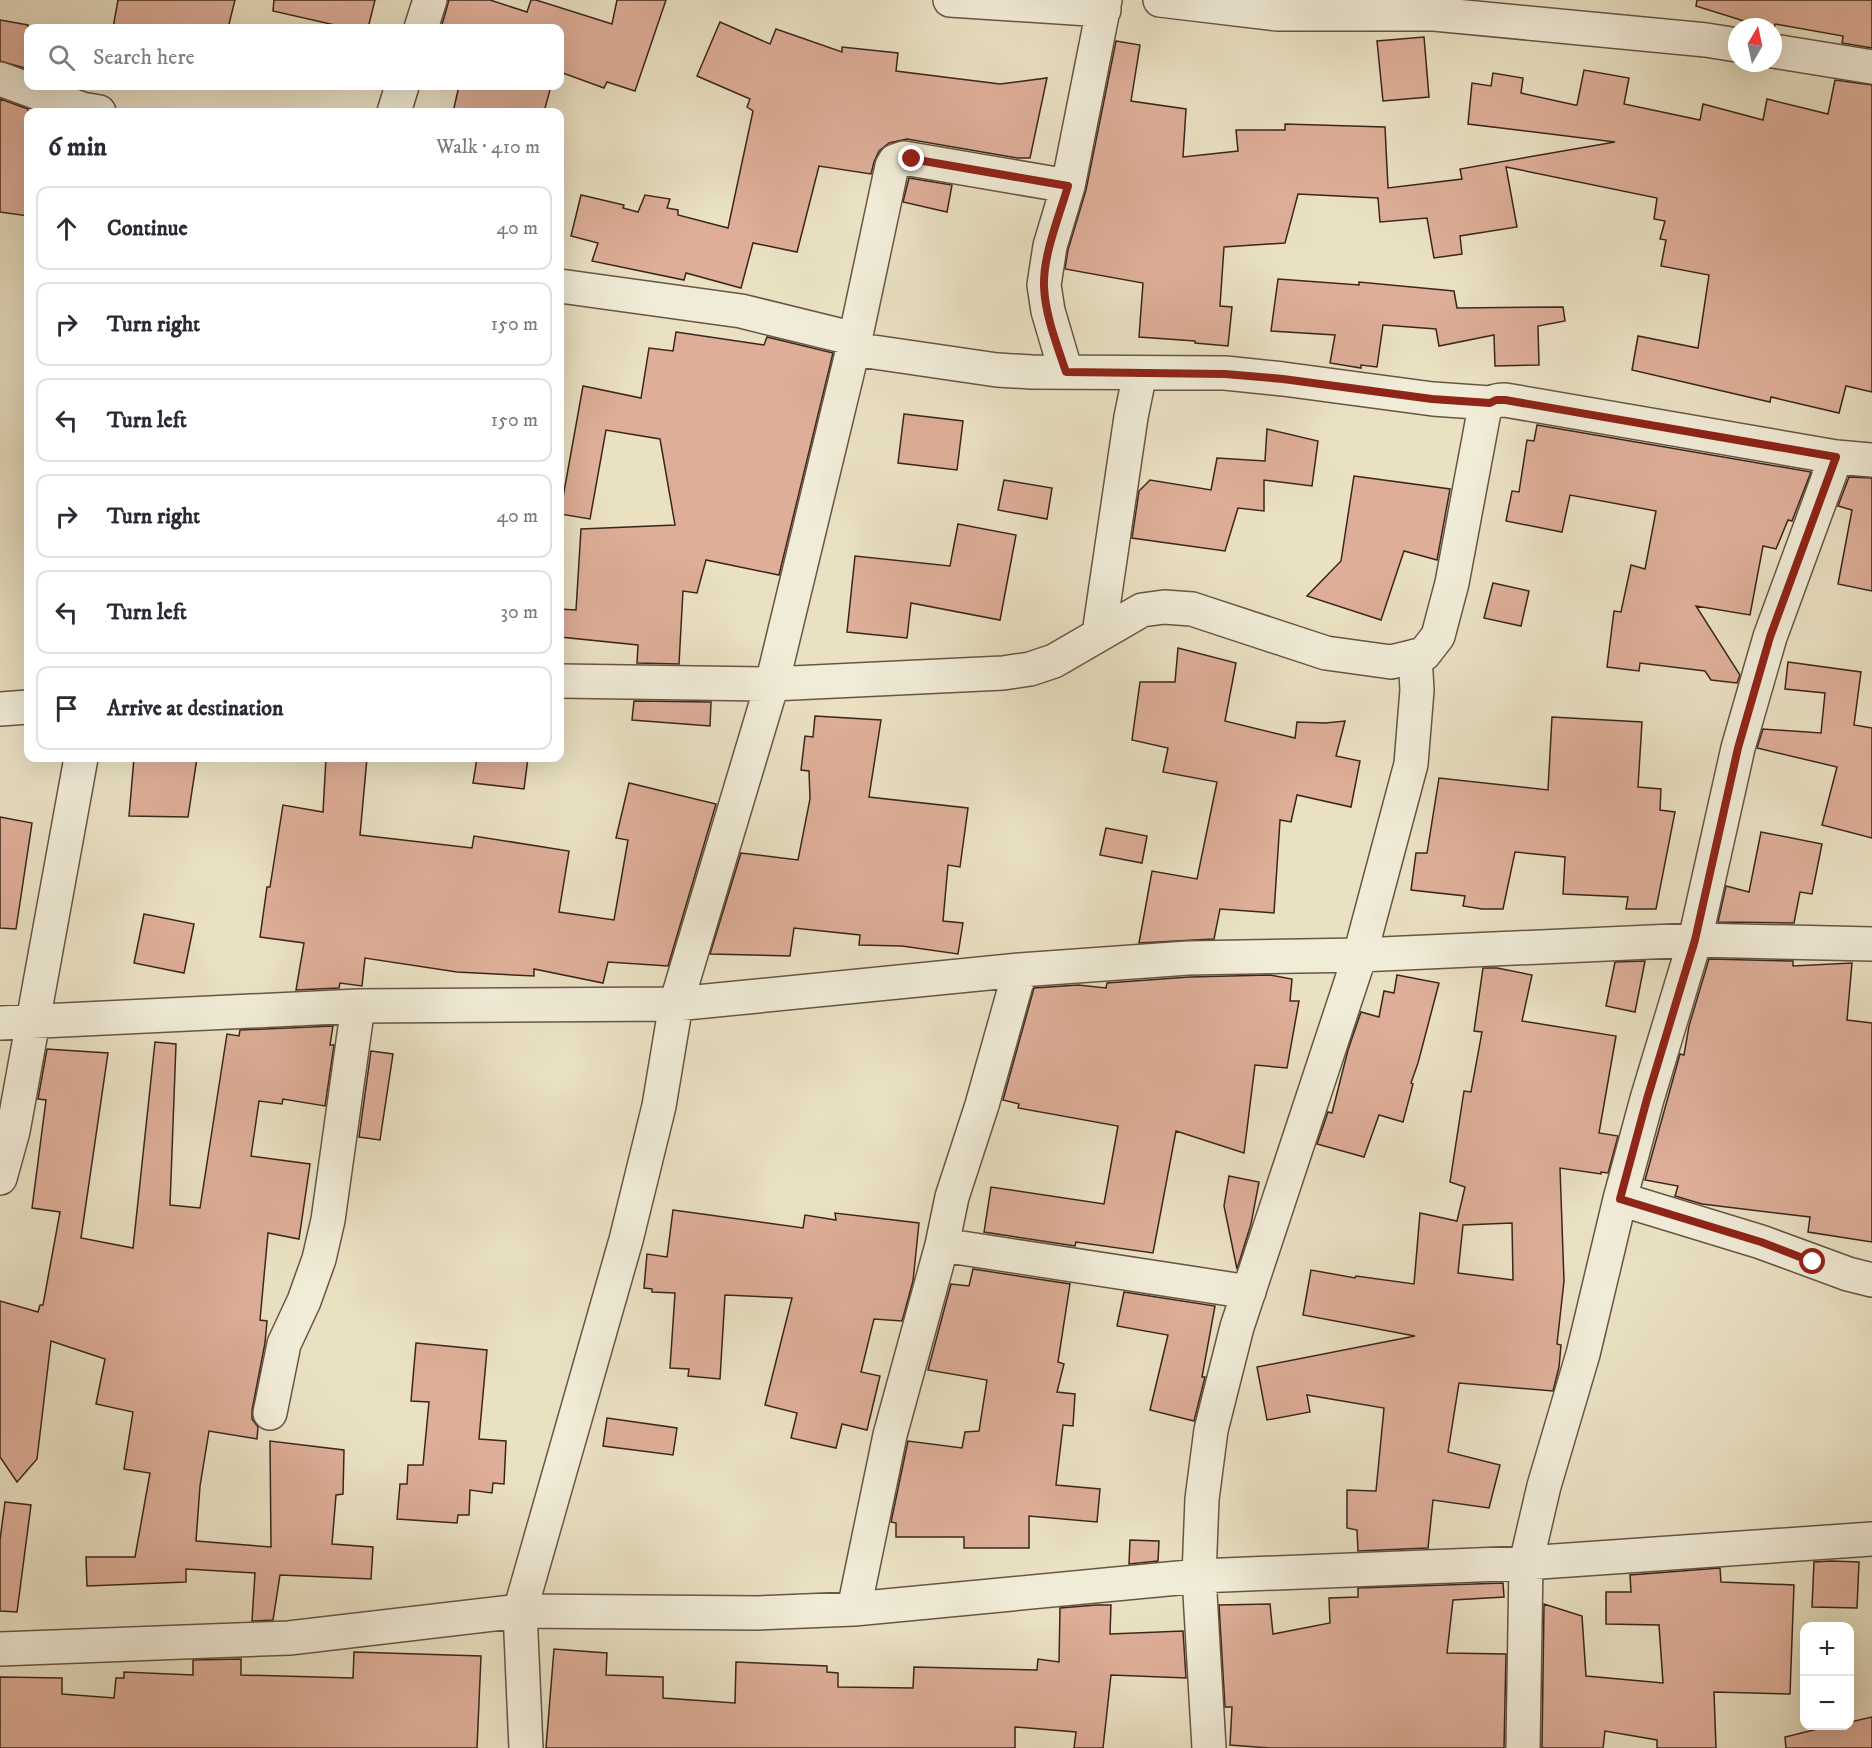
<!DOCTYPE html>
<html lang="en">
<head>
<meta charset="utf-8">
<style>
	:root { --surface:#fff; --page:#f2f2f3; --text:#2b2b33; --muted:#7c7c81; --line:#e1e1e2 }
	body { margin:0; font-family:"IM FELL DW Pica",serif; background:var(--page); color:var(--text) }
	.controls { position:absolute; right:18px; bottom:18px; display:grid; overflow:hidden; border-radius:12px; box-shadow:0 6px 24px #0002 }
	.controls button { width:54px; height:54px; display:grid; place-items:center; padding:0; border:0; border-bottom:2px solid var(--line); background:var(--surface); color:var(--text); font:30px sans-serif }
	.compass { position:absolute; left:1728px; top:18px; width:54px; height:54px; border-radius:50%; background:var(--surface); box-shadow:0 6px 24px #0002; rotate:9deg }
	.stop { position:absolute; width:18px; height:18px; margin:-14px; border:4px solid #8f2418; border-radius:50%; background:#fff }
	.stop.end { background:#8f2418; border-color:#fff; box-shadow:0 2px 6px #0008 }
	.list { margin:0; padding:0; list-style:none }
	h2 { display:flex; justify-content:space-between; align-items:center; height:78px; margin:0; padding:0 24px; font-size:26px }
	h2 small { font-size:20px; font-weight:400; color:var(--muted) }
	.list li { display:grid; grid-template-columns:39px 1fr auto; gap:18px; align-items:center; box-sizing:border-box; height:84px; margin:0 12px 12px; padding:0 12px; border:2px solid var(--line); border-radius:12px }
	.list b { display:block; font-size:22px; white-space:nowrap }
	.list em { font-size:20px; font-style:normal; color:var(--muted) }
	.icon { flex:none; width:33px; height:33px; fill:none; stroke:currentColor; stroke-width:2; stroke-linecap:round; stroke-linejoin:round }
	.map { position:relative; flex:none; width:1872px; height:1748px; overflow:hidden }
	.search { position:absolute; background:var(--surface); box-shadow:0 6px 24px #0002; left:24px; top:24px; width:540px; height:66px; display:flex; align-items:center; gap:15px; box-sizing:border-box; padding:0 21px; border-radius:12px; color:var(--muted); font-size:22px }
	.panel { position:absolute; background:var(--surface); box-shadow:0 6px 24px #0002; left:24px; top:108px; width:540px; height:654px; border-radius:12px }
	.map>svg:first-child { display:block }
	.building { fill:#deae98; stroke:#3b261b; stroke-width:1.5; fill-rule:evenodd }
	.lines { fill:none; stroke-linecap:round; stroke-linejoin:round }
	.street-casing { stroke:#675545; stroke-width:36 }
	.street { stroke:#f1ecd8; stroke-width:33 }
	.route { stroke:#8f2418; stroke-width:8 }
</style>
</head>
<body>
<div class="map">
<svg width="1872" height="1748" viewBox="0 0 1872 1748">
	<rect width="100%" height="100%" fill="#eae1c3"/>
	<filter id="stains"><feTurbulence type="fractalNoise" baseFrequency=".00333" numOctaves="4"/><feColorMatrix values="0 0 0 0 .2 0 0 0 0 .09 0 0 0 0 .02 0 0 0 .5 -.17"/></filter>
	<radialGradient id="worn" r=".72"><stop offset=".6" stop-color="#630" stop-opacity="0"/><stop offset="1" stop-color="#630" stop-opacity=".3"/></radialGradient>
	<path class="building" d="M 118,0 L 235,0 L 228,28 L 113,28 Z
		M 274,0 L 375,0 L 368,28 L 348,28 L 273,11 Z
		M 449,0 L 490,0 L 527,12 L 531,0 L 536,0 L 612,24 L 617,0 L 666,0 L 635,91 L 607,82 L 604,88 L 560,72 L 560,28 L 441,28 Z
		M 1697,0 L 1872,0 L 1872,48 L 1842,43 L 1843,36 L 1775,24 L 1774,30 L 1773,27 L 1763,27 L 1696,6 Z
		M 0,20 L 28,25 L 28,69 L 0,61 Z
		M 720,22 L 770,44 L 776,29 L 842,52 L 842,47 L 898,53 L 896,71 L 1000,84 L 1047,78 L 1030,158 L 1017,158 L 907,139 L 889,143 L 879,151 L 874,162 L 871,174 L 819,166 L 797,252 L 753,243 L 741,288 L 686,273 L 684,280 L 592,261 L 598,243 L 571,236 L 581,195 L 624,205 L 623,208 L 638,212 L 645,195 L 670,199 L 667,208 L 678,210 L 678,215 L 728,228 L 753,111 L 747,107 L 750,99 L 697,76 Z
		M 1424,37 L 1429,97 L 1383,101 L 1377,41 Z
		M 1116,41 L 1140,45 L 1131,101 L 1186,109 L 1183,157 L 1238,151 L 1236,130 L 1285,130 L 1285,124 L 1385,127 L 1388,188 L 1462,179 L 1460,169 L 1615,142 L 1468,124 L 1472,83 L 1491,86 L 1493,73 L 1523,78 L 1521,93 L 1575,105 L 1577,105 L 1584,70 L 1629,78 L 1624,104 L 1700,120 L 1703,104 L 1763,120 L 1767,99 L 1828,114 L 1835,80 L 1872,85 L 1872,392 L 1846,386 L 1839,413 L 1771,397 L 1770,402 L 1632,370 L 1638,336 L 1698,348 L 1709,275 L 1661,266 L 1666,240 L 1660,239 L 1665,221 L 1654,219 L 1657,198 L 1506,167 L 1517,227 L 1460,236 L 1462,254 L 1434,258 L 1427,218 L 1380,222 L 1378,198 L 1298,194 L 1285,243 L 1224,247 L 1220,306 L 1232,307 L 1228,346 L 1195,343 L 1195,341 L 1139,337 L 1143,283 L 1065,269 L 1068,250 L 1086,190 Z
		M 459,86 L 551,86 L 544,112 L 453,112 Z
		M 0,99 L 28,109 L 28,216 L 0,212 Z
		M 909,178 L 952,185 L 947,212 L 903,202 Z
		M 1278,279 L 1359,285 L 1359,282 L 1454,291 L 1457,308 L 1563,307 L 1565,321 L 1538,326 L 1539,365 L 1495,366 L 1494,335 L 1439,346 L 1436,329 L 1383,325 L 1377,367 L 1361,365 L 1361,368 L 1330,363 L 1335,335 L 1271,331 Z
		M 676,332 L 764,345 L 767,337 L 833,353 L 779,575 L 706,560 L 697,593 L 683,591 L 679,664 L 637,663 L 638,645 L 560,637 L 560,609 L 576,610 L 581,529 L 675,525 L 660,439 L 606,430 L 590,519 L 560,514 L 583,386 L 641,398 L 649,348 L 673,351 Z
		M 904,414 L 963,421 L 957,470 L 898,463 Z
		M 1537,425 L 1811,472 L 1792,521 L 1788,520 L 1776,549 L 1763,546 L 1750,615 L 1696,606 L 1740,675 L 1737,683 L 1711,680 L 1705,671 L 1640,663 L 1639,671 L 1607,667 L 1614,611 L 1621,612 L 1631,565 L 1645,569 L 1656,511 L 1570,495 L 1562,532 L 1506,521 L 1512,491 L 1519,492 L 1527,440 L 1534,441 Z
		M 1267,429 L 1318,441 L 1312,486 L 1264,480 L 1264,511 L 1238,508 L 1225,551 L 1132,538 L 1139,491 L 1150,480 L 1211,490 L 1217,458 L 1265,461 Z
		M 1354,476 L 1450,489 L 1437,560 L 1404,551 L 1381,620 L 1307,596 L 1341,561 Z
		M 1849,477 L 1872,478 L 1872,591 L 1838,584 L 1852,510 L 1838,506 Z
		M 1004,480 L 1052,488 L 1047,519 L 998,510 Z
		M 958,524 L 1016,535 L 1000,620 L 911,603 L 907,638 L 847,632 L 855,556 L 950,566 Z
		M 1493,583 L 1529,591 L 1521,626 L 1484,618 Z
		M 1178,648 L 1236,663 L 1225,721 L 1295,738 L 1297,722 L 1325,723 L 1345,721 L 1336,756 L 1360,761 L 1351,807 L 1297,795 L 1291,822 L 1280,820 L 1274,913 L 1220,909 L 1214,939 L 1139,943 L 1152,871 L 1197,879 L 1217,782 L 1163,772 L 1168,748 L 1132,740 L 1140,682 L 1175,682 Z
		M 1788,662 L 1861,672 L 1854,725 L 1872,728 L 1872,838 L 1822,825 L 1837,767 L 1757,748 L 1763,729 L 1821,733 L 1825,693 L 1785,689 Z
		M 634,701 L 711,702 L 710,726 L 632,720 Z
		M 815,716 L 881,720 L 869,797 L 968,808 L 960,867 L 948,865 L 943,921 L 963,923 L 958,954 L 902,946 L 859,945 L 860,935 L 794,928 L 790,956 L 710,954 L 741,853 L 798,860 L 810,799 L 809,771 L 801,770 L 805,736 L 813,737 Z
		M 1552,717 L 1642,722 L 1638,787 L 1661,789 L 1660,810 L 1675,812 L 1656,909 L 1626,909 L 1628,897 L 1563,894 L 1565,857 L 1515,852 L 1503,909 L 1482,909 L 1463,906 L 1465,896 L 1411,890 L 1416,853 L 1427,853 L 1439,778 L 1548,790 Z
		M 134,758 L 197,758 L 188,817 L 129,816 Z
		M 326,758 L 367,758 L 360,835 L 472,848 L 474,836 L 569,851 L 559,912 L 614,920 L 628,840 L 616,838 L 629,783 L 716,804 L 668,966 L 608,962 L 603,983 L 534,969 L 534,976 L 457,972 L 365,958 L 362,986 L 340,983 L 339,988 L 296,990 L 304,943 L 260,937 L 267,887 L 270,887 L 283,805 L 323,812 Z
		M 477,758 L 528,758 L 524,789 L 473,783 Z
		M 0,817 L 32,823 L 16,929 L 0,928 Z
		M 1106,828 L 1147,836 L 1142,863 L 1100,855 Z
		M 1761,832 L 1822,844 L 1812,894 L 1800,892 L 1794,923 L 1718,922 L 1726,886 L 1749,892 Z
		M 144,914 L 194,924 L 184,973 L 134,963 Z
		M 1709,959 L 1793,961 L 1793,966 L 1852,963 L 1847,1020 L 1872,1023 L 1872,1242 L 1808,1232 L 1810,1217 L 1702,1204 L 1675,1196 L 1678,1186 L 1645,1180 L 1680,1054 L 1684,1055 L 1689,1026 Z
		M 1645,961 L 1635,1012 L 1606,1006 L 1615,962 Z
		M 1483,968 L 1497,968 L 1532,975 L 1522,1021 L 1616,1036 L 1599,1133 L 1618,1136 L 1608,1173 L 1601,1172 L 1601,1174 L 1560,1168 L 1564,1281 L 1557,1344 L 1561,1345 L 1559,1367 L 1553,1391 L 1459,1383 L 1448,1452 L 1500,1465 L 1489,1508 L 1433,1500 L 1428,1548 L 1358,1551 L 1357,1530 L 1347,1528 L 1347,1490 L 1376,1491 L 1384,1408 L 1307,1395 L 1310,1412 L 1267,1420 L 1257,1367 L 1415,1336 L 1303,1315 L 1311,1270 L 1355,1278 L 1356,1276 L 1414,1284 L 1420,1213 L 1457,1221 L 1465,1187 L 1450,1182 L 1464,1091 L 1471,1092 L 1482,1032 L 1474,1031 ZM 1512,1223 L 1513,1280 L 1458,1273 L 1463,1225 Z
		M 1270,975 L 1292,979 L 1290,1001 L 1299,1001 L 1287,1068 L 1255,1065 L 1244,1153 L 1176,1131 L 1153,1253 L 1076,1242 L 1075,1246 L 984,1232 L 991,1187 L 1104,1204 L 1118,1126 L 1018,1108 L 1019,1104 L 1003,1100 L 1034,988 L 1078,985 L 1106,988 L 1107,983 L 1189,977 Z
		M 1397,975 L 1439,983 L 1418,1063 L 1411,1083 L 1413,1084 L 1403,1122 L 1379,1115 L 1364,1157 L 1317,1144 L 1328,1112 L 1332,1113 L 1348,1050 L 1361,1012 L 1379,1017 L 1384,991 L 1394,993 Z
		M 333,1026 L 330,1045 L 334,1045 L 325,1106 L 283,1099 L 282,1104 L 259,1101 L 251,1156 L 310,1164 L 299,1239 L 268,1233 L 260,1320 L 267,1321 L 265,1343 L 252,1410 L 252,1419 L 258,1427 L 257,1439 L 209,1431 L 200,1486 L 196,1541 L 271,1547 L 270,1441 L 344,1450 L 343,1494 L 336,1495 L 332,1544 L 373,1547 L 371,1579 L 280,1575 L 273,1620 L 252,1621 L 255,1573 L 186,1569 L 186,1582 L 87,1586 L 86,1557 L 135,1557 L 150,1473 L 124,1469 L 133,1412 L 96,1404 L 105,1359 L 51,1341 L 37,1459 L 17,1482 L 0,1457 L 0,1301 L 38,1312 L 40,1305 L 43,1305 L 60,1212 L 32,1208 L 46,1100 L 38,1099 L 47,1049 L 108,1053 L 81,1238 L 133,1248 L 155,1042 L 176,1044 L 170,1205 L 200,1208 L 227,1034 L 239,1036 L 240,1030 Z
		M 371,1051 L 393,1054 L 380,1140 L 359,1137 Z
		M 1229,1176 L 1259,1182 L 1251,1224 L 1237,1269 L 1224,1206 Z
		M 673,1210 L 803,1228 L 805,1215 L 836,1220 L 835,1213 L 919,1223 L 913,1281 L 902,1321 L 874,1319 L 861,1372 L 880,1376 L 867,1430 L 842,1424 L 836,1448 L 791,1438 L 797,1413 L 765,1405 L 792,1298 L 725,1295 L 720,1379 L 688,1376 L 689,1369 L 670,1368 L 675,1293 L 652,1292 L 652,1289 L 644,1288 L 647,1254 L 667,1257 Z
		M 973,1269 L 1070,1284 L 1058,1362 L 1064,1364 L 1057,1392 L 1075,1394 L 1073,1426 L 1063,1425 L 1056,1485 L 1100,1489 L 1097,1522 L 1029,1516 L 1029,1548 L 964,1548 L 964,1537 L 896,1537 L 896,1523 L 891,1522 L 908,1441 L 962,1448 L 965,1432 L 979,1431 L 987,1380 L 928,1370 L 951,1284 L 969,1286 Z
		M 1124,1292 L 1215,1306 L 1202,1377 L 1205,1377 L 1194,1421 L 1150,1410 L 1168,1335 L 1117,1326 Z
		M 416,1343 L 487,1350 L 479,1439 L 506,1441 L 504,1484 L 493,1483 L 492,1493 L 470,1490 L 469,1515 L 458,1515 L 457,1523 L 397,1519 L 400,1484 L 407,1484 L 408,1465 L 423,1465 L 429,1402 L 411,1401 Z
		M 607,1418 L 677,1428 L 673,1455 L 603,1446 Z
		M 5,1502 L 31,1505 L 17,1612 L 0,1611 L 0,1540 Z
		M 1130,1540 L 1159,1541 L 1158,1561 L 1129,1564 Z
		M 1831,1561 L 1859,1562 L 1857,1608 L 1812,1607 L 1814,1562 Z
		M 1720,1568 L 1721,1582 L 1794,1585 L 1790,1694 L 1714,1692 L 1716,1748 L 1657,1748 L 1657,1740 L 1605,1731 L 1603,1748 L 1542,1748 L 1544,1604 L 1582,1616 L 1586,1676 L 1663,1683 L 1659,1625 L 1606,1624 L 1606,1592 L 1631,1592 L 1630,1575 Z
		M 1503,1583 L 1504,1597 L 1453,1600 L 1447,1653 L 1506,1654 L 1504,1748 L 1270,1748 L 1230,1745 L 1232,1707 L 1225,1707 L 1219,1605 L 1270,1604 L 1273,1634 L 1330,1623 L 1329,1598 L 1358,1597 L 1358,1588 Z
		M 1096,1605 L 1111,1605 L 1110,1634 L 1183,1631 L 1186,1678 L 1111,1675 L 1103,1748 L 1074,1748 L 1076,1732 L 1015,1727 L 1015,1748 L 546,1748 L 554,1649 L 607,1653 L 606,1675 L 663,1677 L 663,1698 L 735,1703 L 736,1662 L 827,1666 L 827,1672 L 838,1673 L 838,1687 L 913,1688 L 914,1667 L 1037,1670 L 1038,1659 L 1059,1662 L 1060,1608 Z
		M 354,1652 L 481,1656 L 477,1748 L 0,1748 L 0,1677 L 62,1678 L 62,1694 L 114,1698 L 116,1678 L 124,1678 L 124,1672 L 193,1675 L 193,1660 L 241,1659 L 241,1675 L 353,1678 Z
		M 1872,1717 L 1872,1748 L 1786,1748 L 1785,1737 L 1834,1725 L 1850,1725 L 1850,1722 Z"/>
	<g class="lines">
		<defs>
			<path id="street" d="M 950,0 L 1104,10
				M 1160,0 L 1277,14 L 1434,14 L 1706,40 L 1737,45
				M 421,28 L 430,0
				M 1773,51 L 1872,67
				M 0,79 L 82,109 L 99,112
				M 394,112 L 402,86
				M 560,286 L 741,311 L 855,339
				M 853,349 L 997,370 L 1032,372 L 1225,373 L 1283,379 L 1433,399 L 1490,403
				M 1066,372 L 1048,311 L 1044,285 L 1050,246 L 1068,186 L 1105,0
				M 1099,634 L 1131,417 L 1140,373
				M 560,681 L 772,684 L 1003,673 L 1030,669 L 1054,661 L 1142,610 L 1164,607 L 1192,609 L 1326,653 L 1391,662 L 1424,654 L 1438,636 L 1452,583 L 1484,412 C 1490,402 1494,400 1505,400 L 1836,457 L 1872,460
				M 0,709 L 28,707
				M 0,1023 L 358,1006 L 676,1004 L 1020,970 L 1188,958 L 1360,955 L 1695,940 L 1872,944
				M 0,1178 L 13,1131 L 81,758
				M 1620,1199 L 1761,1242 L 1848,1274 L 1872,1280
				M 942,1245 L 1249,1292
				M 270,1413 L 284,1344 L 304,1301 L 319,1259 L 328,1220 L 358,1006
				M 854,1609 L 890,1435 L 942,1245 L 952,1197 L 982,1105 L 1020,970
				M 0,1649 L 289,1638 L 520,1611 L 758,1613 L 854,1609 L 1199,1576 L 1526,1563 L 1872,1539
				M 526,1748 L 520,1611 L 626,1240 L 659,1106 L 676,1004 L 772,684 L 853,349 L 892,166 L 895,161 L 904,158 L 1068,186
				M 1209,1748 L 1199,1576 L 1202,1499 L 1211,1430 L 1237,1327 L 1360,955 L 1411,764 L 1417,690 L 1415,656
				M 1523,1748 L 1526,1563 L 1544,1486 L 1583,1354 L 1620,1199 L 1647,1099 L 1695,940 L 1738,748 L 1770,637 L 1836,457"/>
		</defs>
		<use href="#street" class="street-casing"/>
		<use href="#street" class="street"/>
	</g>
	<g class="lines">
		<path class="route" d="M 912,159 L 1068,186 C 1059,217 1043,255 1044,286 C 1045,315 1057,345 1066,372 L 1225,374 L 1283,379 L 1432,399 L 1490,403 L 1496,400 L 1505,400 L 1836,457 L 1770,637 L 1738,748 L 1695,940 L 1647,1099 L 1620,1199 L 1761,1242 L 1813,1262"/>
	</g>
	<rect width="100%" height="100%" filter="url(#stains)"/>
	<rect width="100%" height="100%" fill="url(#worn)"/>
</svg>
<div class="controls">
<button>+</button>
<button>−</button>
</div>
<svg class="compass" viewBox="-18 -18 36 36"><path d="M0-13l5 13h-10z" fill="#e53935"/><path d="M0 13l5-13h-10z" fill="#7c7c81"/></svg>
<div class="stop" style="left:1813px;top:1262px"></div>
<div class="stop end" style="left:912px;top:159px"></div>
<div class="search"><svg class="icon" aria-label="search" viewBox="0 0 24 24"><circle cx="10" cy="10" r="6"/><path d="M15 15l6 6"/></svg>Search here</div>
<section class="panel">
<h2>6 min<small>Walk · 410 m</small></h2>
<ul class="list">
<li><svg class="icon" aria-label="ahead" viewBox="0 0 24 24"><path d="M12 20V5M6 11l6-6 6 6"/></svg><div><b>Continue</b></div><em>40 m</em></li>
<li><svg class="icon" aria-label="right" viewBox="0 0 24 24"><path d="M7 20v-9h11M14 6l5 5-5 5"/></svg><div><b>Turn right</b></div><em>150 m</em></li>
<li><svg class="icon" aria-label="left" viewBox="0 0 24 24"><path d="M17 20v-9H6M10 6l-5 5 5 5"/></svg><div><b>Turn left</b></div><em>150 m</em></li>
<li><svg class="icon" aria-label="right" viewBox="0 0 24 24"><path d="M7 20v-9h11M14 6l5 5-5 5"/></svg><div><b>Turn right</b></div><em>40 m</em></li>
<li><svg class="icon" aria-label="left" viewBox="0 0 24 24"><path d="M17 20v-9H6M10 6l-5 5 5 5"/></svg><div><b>Turn left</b></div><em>30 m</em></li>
<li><svg class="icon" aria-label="arrive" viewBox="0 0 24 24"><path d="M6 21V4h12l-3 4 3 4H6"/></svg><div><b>Arrive at destination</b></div></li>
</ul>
</section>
</div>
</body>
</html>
